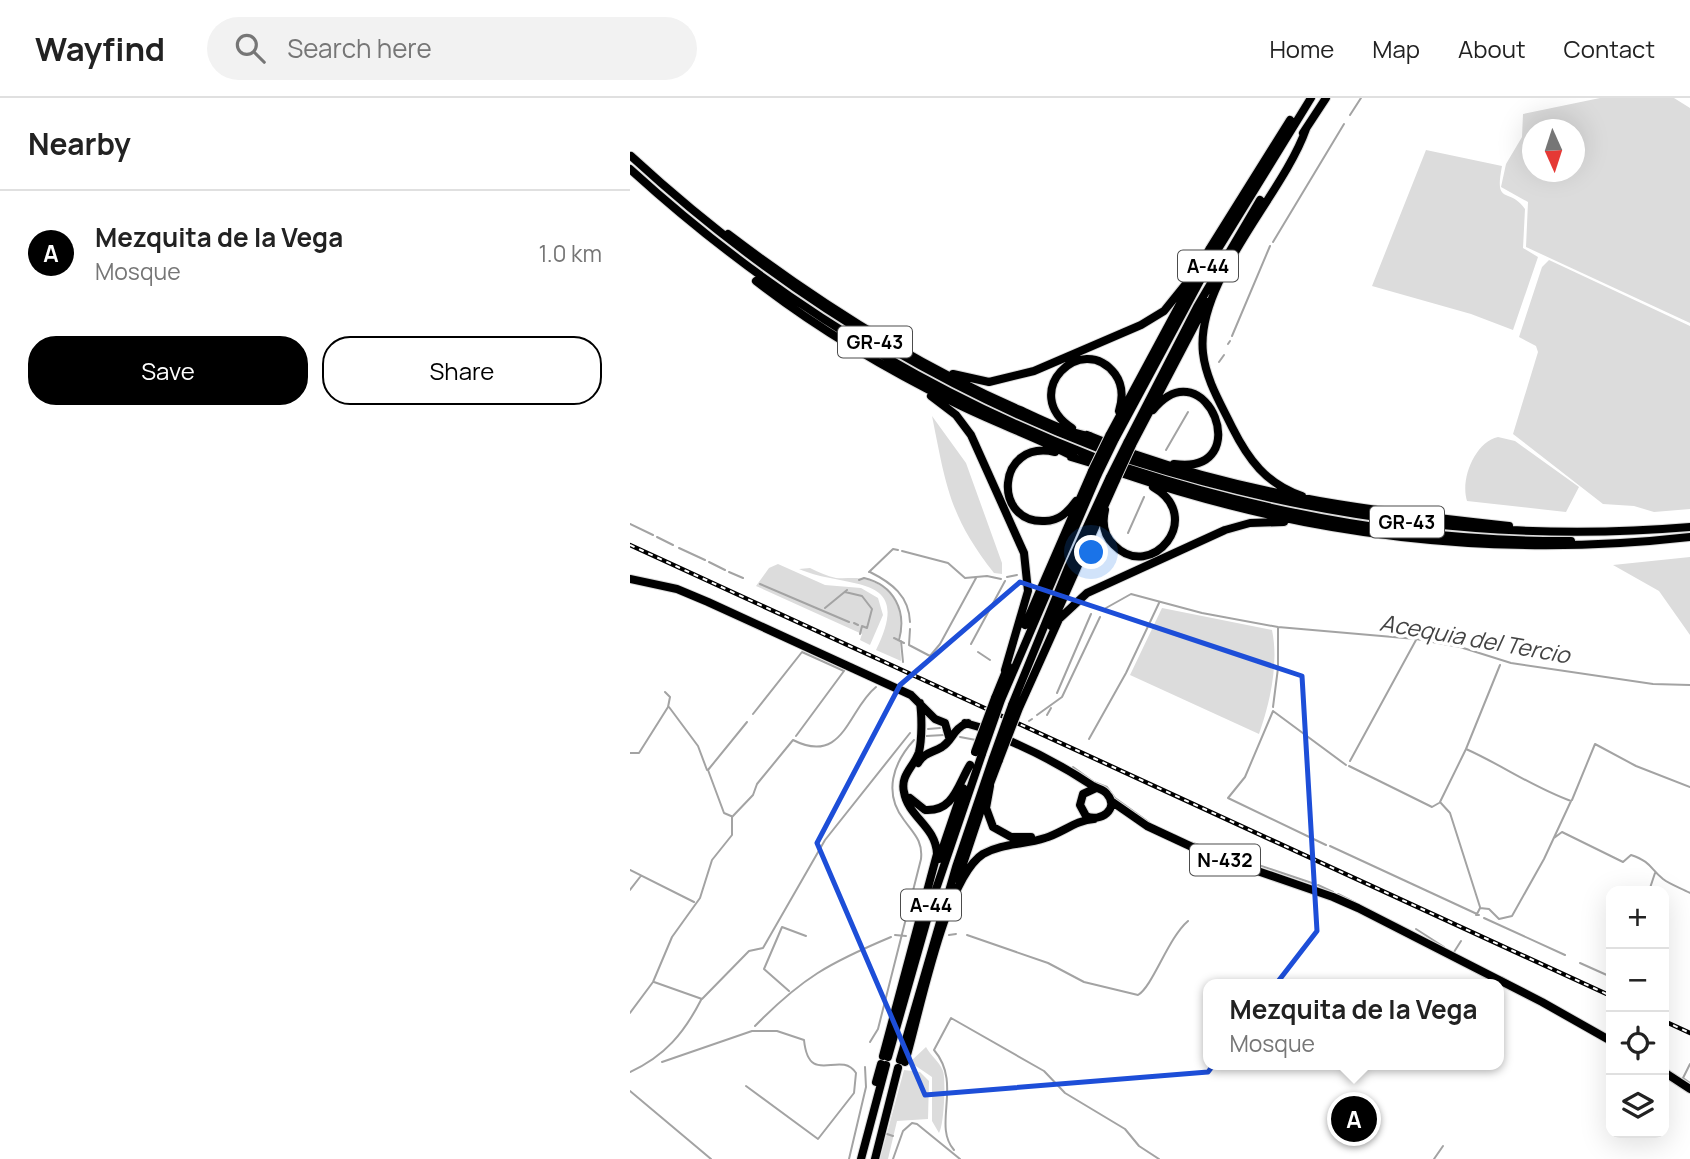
<!DOCTYPE html>
<html lang="en">
<head>
<meta charset="utf-8">
<style>
	:root { --surface:#fff; --page:#f2f2f2; --text:#222; --muted:#767676; --line:#e0e0e0; --accent:#000 }
	body { margin:0; font-family:Manrope,sans-serif; background:var(--page); color:var(--text) }
	.controls { position:absolute; right:21px; bottom:21px; display:grid; overflow:hidden; border-radius:14px; box-shadow:0 7px 28px #0002 }
	.controls button { width:63px; height:63px; display:grid; place-items:center; padding:0; border:0; border-bottom:2px solid var(--line); background:var(--surface); color:var(--text); font:35px sans-serif }
	.compass { position:absolute; left:892px; top:21px; width:63px; height:63px; border-radius:50%; background:var(--surface); box-shadow:0 7px 28px #0002; rotate:177deg }
	.you { position:absolute; left:462px; top:455px; width:24px; height:24px; margin:-18px; border:5px solid #fff; border-radius:50%; background:#1a73e8; box-shadow:0 0 0 10px #1a73e833 }
	.badge { display:grid; place-items:center; width:46px; height:46px; border-radius:50%; background:var(--accent); color:#fff; font-size:23px; font-weight:700 }
	.pin { position:absolute; translate:-50% -50%; border:4px solid #fff; box-shadow:0 2px 7px #0006 }
	.popup { position:absolute; left:573px; top:881px; width:301px; height:91px; box-sizing:border-box; display:grid; place-content:center; border-radius:14px; background:var(--surface); filter:drop-shadow(0 2px 5px #0005); font-size:23px; white-space:nowrap; color:var(--muted) }
	.popup b { font-size:26px; color:var(--text) }
	.popup::after { content:''; position:absolute; left:50%; top:100%; margin-left:-14px; border:14px solid transparent; border-top-color:var(--surface) }
	.list { margin:0; padding:0; list-style:none }
	h2 { display:flex; justify-content:space-between; align-items:center; height:91px; margin:0; padding:0 28px; font-size:30px }
	h2 small { font-size:23px; font-weight:400; color:var(--muted) }
	.list li { display:grid; grid-template-columns:46px 1fr auto; gap:21px; align-items:center; box-sizing:border-box; height:126px; padding:0 28px; border-top:2px solid var(--line) }
	.list b { display:block; font-size:26px; white-space:nowrap }
	.list p { margin:0; font-size:23px; white-space:nowrap; color:var(--muted) }
	.list em { font-size:23px; font-style:normal; color:var(--muted) }
	.actions { display:flex; gap:14px; padding:21px 28px }
	.actions a { flex:1; padding:16px 0; border:2px solid var(--accent); border-radius:28px; text-align:center; font-size:24px; color:var(--accent) }
	.actions .main { background:var(--accent); color:#fff }
	.icon { flex:none; width:38px; height:38px; fill:none; stroke:currentColor; stroke-width:2; stroke-linecap:round; stroke-linejoin:round }
	.map { position:relative; flex:none; width:1060px; height:1061px; overflow:hidden }
	header { display:flex; align-items:center; gap:42px; box-sizing:border-box; height:98px; padding:0 35px; background:var(--surface); border-bottom:2px solid var(--line) }
	header strong { font-size:33px }
	nav { display:flex; gap:38px; margin-inline-start:auto; font-size:24px }
	.search { width:490px; height:63px; background:var(--page); display:flex; align-items:center; gap:18px; box-sizing:border-box; padding:0 24px; border-radius:38px; color:var(--muted); font-size:26px }
	main { display:flex }
	aside { flex:1; background:var(--surface) }
	.map>svg:first-child { display:block }
	.green { fill:#dcdcdc; fill-rule:evenodd }
	.lines { fill:none; stroke-linecap:round; stroke-linejoin:round }
	.stream { stroke:#a3a3a3; stroke-width:2 }
	.highway-casing { stroke:#dbdbdb; stroke-width:10 }
	.highway { stroke:#000; stroke-width:8 }
	.rail-casing { stroke:#000; stroke-width:4.5 }
	.rail { stroke:#fff; stroke-width:2; stroke-dasharray:5; stroke-linecap:butt }
	.highway-bridge-casing { stroke:#dbdbdb; stroke-width:10; stroke-linecap:butt }
	.highway-bridge { stroke:#000; stroke-width:8 }
	.marked { fill:none; stroke:#1d4ed8; stroke-width:5; stroke-linejoin:round }
	.labels { text-anchor:middle; dominant-baseline:central; stroke-width:7; stroke-linejoin:round; paint-order:stroke }
	.shield { fill:#fff; stroke:#4c4c4c; stroke-width:2 }
	.shield-label { font-size:19px; font-weight:bold; fill:#000 }
	.water-label { font-size:23px; font-style:italic; fill:#444; stroke:#fff }
</style>
</head>
<body>
<header>
<strong>Wayfind</strong>
<div class="search"><svg class="icon" aria-label="search" viewBox="0 0 24 24"><circle cx="10" cy="10" r="6"/><path d="M15 15l6 6"/></svg>Search here</div>
<nav><a>Home</a><a>Map</a><a>About</a><a>Contact</a></nav>
</header>
<main>
<aside>
<h2>Nearby<small></small></h2>
<ul class="list">
<li><span class="badge">A</span><div><b>Mezquita de la Vega</b><p>Mosque</p></div><em>1.0 km</em></li>
</ul>
<div class="actions"><a class="main">Save</a><a>Share</a></div>
</aside>
<div class="map">
<svg width="1060" height="1061" viewBox="0 0 1060 1061">
	<rect width="100%" height="100%" fill="#fff"/>
	<path class="green" d="M 970,0 L 1044,0 L 1060,10 L 1060,225 L 896,149 L 898,104 L 871,89 L 876,66 L 892,39 L 893,16 ZM 902,32 L 944,32 L 944,74 L 902,74 Z
		M 796,52 L 872,68 C 864,109 879,88 895,111 L 893,150 L 908,159 L 883,232 L 841,216 L 742,188 Z
		M 919,162 L 1060,228 L 1060,411 L 1024,414 L 1004,408 L 973,406 L 883,336 L 908,254 L 906,248 L 889,239 L 912,169 Z
		M 302,318 L 336,365 L 372,465 L 372,476 L 364,475 C 319,418 316,387 302,318 Z
		M 868,339 L 885,343 L 949,389 L 936,414 L 837,403 C 830,381 845,344 868,339 Z
		M 1060,459 L 1060,537 L 1029,493 L 983,467 Z
		M 148,466 L 195,487 L 231,490 L 248,500 L 253,517 L 240,547 L 230,542 L 232,536 L 126,488 L 139,470 Z
		M 180,470 C 188,474 197,478 206,480 C 215,481 225,479 234,481 C 263,487 277,514 268,541 L 264,541 L 270,544 L 271,563 L 246,552 C 285,473 217,492 169,471 Z
		M 532,510 L 642,532 C 649,565 640,605 629,636 L 500,577 Z
		M 296,949 C 301,958 309,963 313,973 C 316,982 314,1028 309,1035 L 302,1023 L 302,979 L 280,964 Z
		M 274,972 L 290,974 L 299,983 L 298,1021 L 267,1023 L 258,1061 L 250,1061 Z"/>
	<g class="lines">
		<path class="stream" d="M 720,17 L 731,0
			M 643,144 L 714,26
			M 602,238 L 640,148
			M 598,246 L 600,243
			M 589,264 L 594,257
			M 536,352 L 558,314
			M 0,426 L 23,437
			M 498,435 L 514,399
			M 27,439 L 43,447
			M 49,450 L 75,462
			M 272,453 L 318,465 L 335,480 L 357,478 L 371,481
			M 79,464 L 95,472
			M 99,474 L 113,480
			M 239,474 L 263,451 L 268,452
			M 240,474 C 262,485 279,498 280,524
			M 377,479 L 387,477
			M 229,482 L 234,480 C 264,487 277,513 269,542
			M 130,486 L 219,524
			M 215,494 L 232,498 L 242,511 L 237,530 L 232,528 L 230,536
			M 195,510 L 217,492
			M 476,510 L 501,496 L 572,515 L 648,529 L 786,541 L 830,549 L 881,565 L 1023,586 L 1060,587
			M 224,525 L 228,527
			M 280,531 L 279,547 L 300,558 L 310,546 L 346,480
			M 264,540 L 274,545
			M 271,543 L 273,564
			M 341,546 L 375,483
			M 348,554 L 360,562
			M 427,595 L 461,516
			M 39,609 L 68,648 L 77,672
			M 643,609 L 648,570 L 648,530
			M 123,616 L 172,554 L 214,573 L 166,638
			M 407,617 L 432,599 L 470,519
			M 417,617 L 421,610
			M 399,623 L 402,621
			M 298,631 L 310,630
			M 296,638 L 314,637
			M 330,639 L 346,642
			M 459,641 L 496,575 L 529,505
			M 836,651 L 810,704 L 820,715 L 850,809
			M 0,655 L 9,655 L 38,609 L 40,599 L 35,594
			M 720,663 L 786,542
			M 719,668 L 802,709 L 809,705
			M 443,669 L 464,684 L 477,689 L 485,700 L 520,725
			M 942,702 L 965,646 L 1006,668 L 1060,689
			M 101,718 L 94,715 L 78,672 L 117,624
			M 924,740 L 932,734 L 993,764 L 1001,757 C 1022,764 1020,771 1033,781 C 1041,787 1051,790 1060,795
			M 560,744 L 682,785
			M 696,747 L 598,700 L 615,679 L 643,613 L 716,667
			M 700,748 L 847,816 L 850,810 L 859,811 L 869,821 L 882,818 L 914,761 L 941,703 C 904,690 872,667 836,651 L 870,567
			M 0,772 L 64,804
			M 688,787 L 703,794
			M 0,792 L 10,779
			M 1019,793 L 1025,775
			M 708,796 L 726,805
			M 846,817 L 849,817
			M 854,820 L 935,857
			M 766,825 L 773,829
			M 786,831 L 814,849
			M 265,837 L 276,838
			M 319,837 L 326,836
			M 337,837 L 418,865 L 454,884 L 508,897 C 523,888 538,840 558,823
			M 824,854 L 831,843
			M 950,865 L 979,878
			M 872,879 L 879,883
			M 24,884 L 72,901 L 119,853 L 133,850 L 195,742 L 280,635
			M 159,893 L 134,871 L 152,829 L 176,838
			M 0,915 L 23,884 L 42,839 L 70,800 L 82,762 L 102,737 L 102,719 L 123,697 L 127,686 L 163,642 C 214,668 218,611 246,589
			M 125,928 C 172,880 199,865 261,839
			M 240,944 L 248,931 L 291,761 C 293,743 284,736 274,722 C 253,695 263,665 284,642
			M 32,964 L 122,933 L 147,933 L 174,942 C 179,990 210,951 226,975 L 224,995 L 188,1041 L 116,988
			M 1060,966 L 1053,980 L 1060,985
			M 0,974 C 35,958 54,935 71,902
			M 0,993 L 81,1061
			M 257,1036 L 263,1038
			M 324,1052 C 302,1027 333,986 304,952 L 321,920 L 414,973 L 435,995 L 495,1031 L 509,1048 L 529,1061
			M 219,1061 L 236,989 L 235,969
			M 263,1061 L 273,1033 L 282,1025 L 287,1026 L 330,1061
			M 804,1061 L 813,1048"/>
		<defs>
			<path id="highway" d="M 673,35 L 696,0
				M 1,58 C 139,185 293,283 468,350
				M 0,71 C 137,196 291,292 464,359
				M 98,136 C 189,205 286,267 390,312 C 412,322 437,335 460,338
				M 126,183 C 188,231 256,271 327,306 C 365,325 406,339 444,359
				M 323,276 L 359,284 L 404,273 L 511,227 L 534,213 L 555,187
				M 301,298 L 326,317 L 341,337 L 394,455 L 398,493 L 375,572
				M 523,312 C 576,247 628,378 544,366
				M 442,330 C 388,295 452,232 485,276 C 493,287 493,300 489,313
				M 457,337 L 472,343
				M 479,338 L 580,150 L 660,22
				M 485,341 L 580,164 L 681,0
				M 497,345 L 567,209 L 630,102
				M 502,347 L 577,204
				M 425,354 C 366,341 362,426 415,423 C 429,423 438,414 446,403
				M 504,356 C 628,399 749,414 879,428
				M 441,359 L 461,365
				M 500,362 C 683,420 869,445 1060,429
				M 497,370 C 641,417 789,444 941,443
				M 494,376 C 677,438 868,461 1060,439
				M 672,398 C 636,386 618,361 602,329 C 591,306 576,282 573,255 C 565,183 653,97 676,31
				M 475,412 C 472,425 474,438 484,447 C 521,485 576,419 523,389
				M 0,481 L 47,491 L 78,504 L 281,597 L 305,621 L 315,625 L 319,639
				M 395,527 L 462,373
				M 421,528 L 486,382
				M 365,600 L 378,568
				M 371,602 L 468,376
				M 382,607 L 438,470 L 480,379
				M 389,610 L 429,521 L 457,495 L 595,432 L 620,425 L 654,424
				M 335,625 L 349,629
				M 380,643 C 410,656 436,670 463,688 C 468,691 474,691 477,696 C 490,711 470,725 456,718 L 450,707 L 453,696 L 466,690
				M 288,665 C 295,654 302,655 312,649 C 323,642 323,630 338,625
				M 360,688 L 356,710 L 363,729 L 381,739 L 401,739
				M 358,691 L 369,662
				M 280,700 L 295,712 C 324,714 328,686 340,667
				M 481,703 L 517,728 L 575,755 L 703,799 L 728,810 L 912,904 L 981,943
				M 309,761 L 333,690
				M 328,781 L 354,703
				M 253,958 L 307,756 C 306,728 278,719 274,694 C 270,677 284,669 289,654 C 292,641 292,618 290,605
				M 258,959 L 304,797 L 352,656
				M 270,962 L 326,769 L 363,660
				M 275,964 C 289,918 315,780 353,756 C 372,745 395,747 415,740 C 432,735 446,722 464,721
				M 1034,974 L 1060,991
				M 246,984 L 251,966
				M 231,1061 L 256,967
				M 245,1061 L 268,970"/>
		</defs>
		<use href="#highway" class="highway-casing"/>
		<use href="#highway" class="highway"/>
		<defs>
			<path id="rail" d="M 0,447 L 981,898
				M 1034,923 L 1060,935"/>
		</defs>
		<use href="#rail" class="rail-casing"/>
		<use href="#rail" class="rail"/>
		<defs>
			<path id="highway-bridge" d="M 462,373 L 479,338
				M 468,376 L 485,341
				M 480,379 L 497,345
				M 486,382 L 502,347
				M 345,654 L 365,600
				M 352,656 L 371,602
				M 363,660 L 382,607
				M 369,662 L 389,610"/>
		</defs>
		<use href="#highway-bridge" class="highway-bridge-casing"/>
		<use href="#highway-bridge" class="highway-bridge"/>
	</g>
	<path class="marked" d="M 390,484 L 672,578 L 687,833 L 578,974 L 295,997 L 187,745 L 270,587 Z"/>
	<g class="labels">
		<g class="shield">
			<rect x="548" y="152.5" width="60" height="31" rx="5"/>
			<rect x="208" y="228.5" width="74" height="31" rx="5"/>
			<rect x="740" y="408.5" width="74" height="31" rx="5"/>
			<rect x="560" y="746.5" width="70" height="31" rx="5"/>
			<rect x="271" y="791.5" width="60" height="31" rx="5"/>
		</g>
		<g class="shield-label">
			<text x="578" y="168">A-44</text>
			<text x="245" y="244">GR-43</text>
			<text x="777" y="424">GR-43</text>
			<text x="595" y="762">N-432</text>
			<text x="301" y="807">A-44</text>
		</g>
		<g class="water-label">
			<text transform="translate(845 540) rotate(10)">Acequia del Tercio</text>
		</g>
	</g>
</svg>
<div class="controls">
<button>+</button>
<button>−</button>
<button><svg class="icon" aria-label="locate" viewBox="0 0 24 24"><circle cx="12" cy="12" r="6"/><path d="M12 2v4M12 18v4M2 12h4M18 12h4"/></svg></button>
<button><svg class="icon" aria-label="layers" viewBox="0 0 24 24"><path d="M12 4l9 5-9 5-9-5zM3 14l9 5 9-5"/></svg></button>
</div>
<svg class="compass" viewBox="-18 -18 36 36"><path d="M0-13l5 13h-10z" fill="#e53935"/><path d="M0 13l5-13h-10z" fill="#767676"/></svg>
<div class="you"></div>
<div class="pin badge" style="left:724px;top:1021px">A</div>
<div class="popup"><b>Mezquita de la Vega</b>Mosque</div>
</div>
</main>
</body>
</html>
